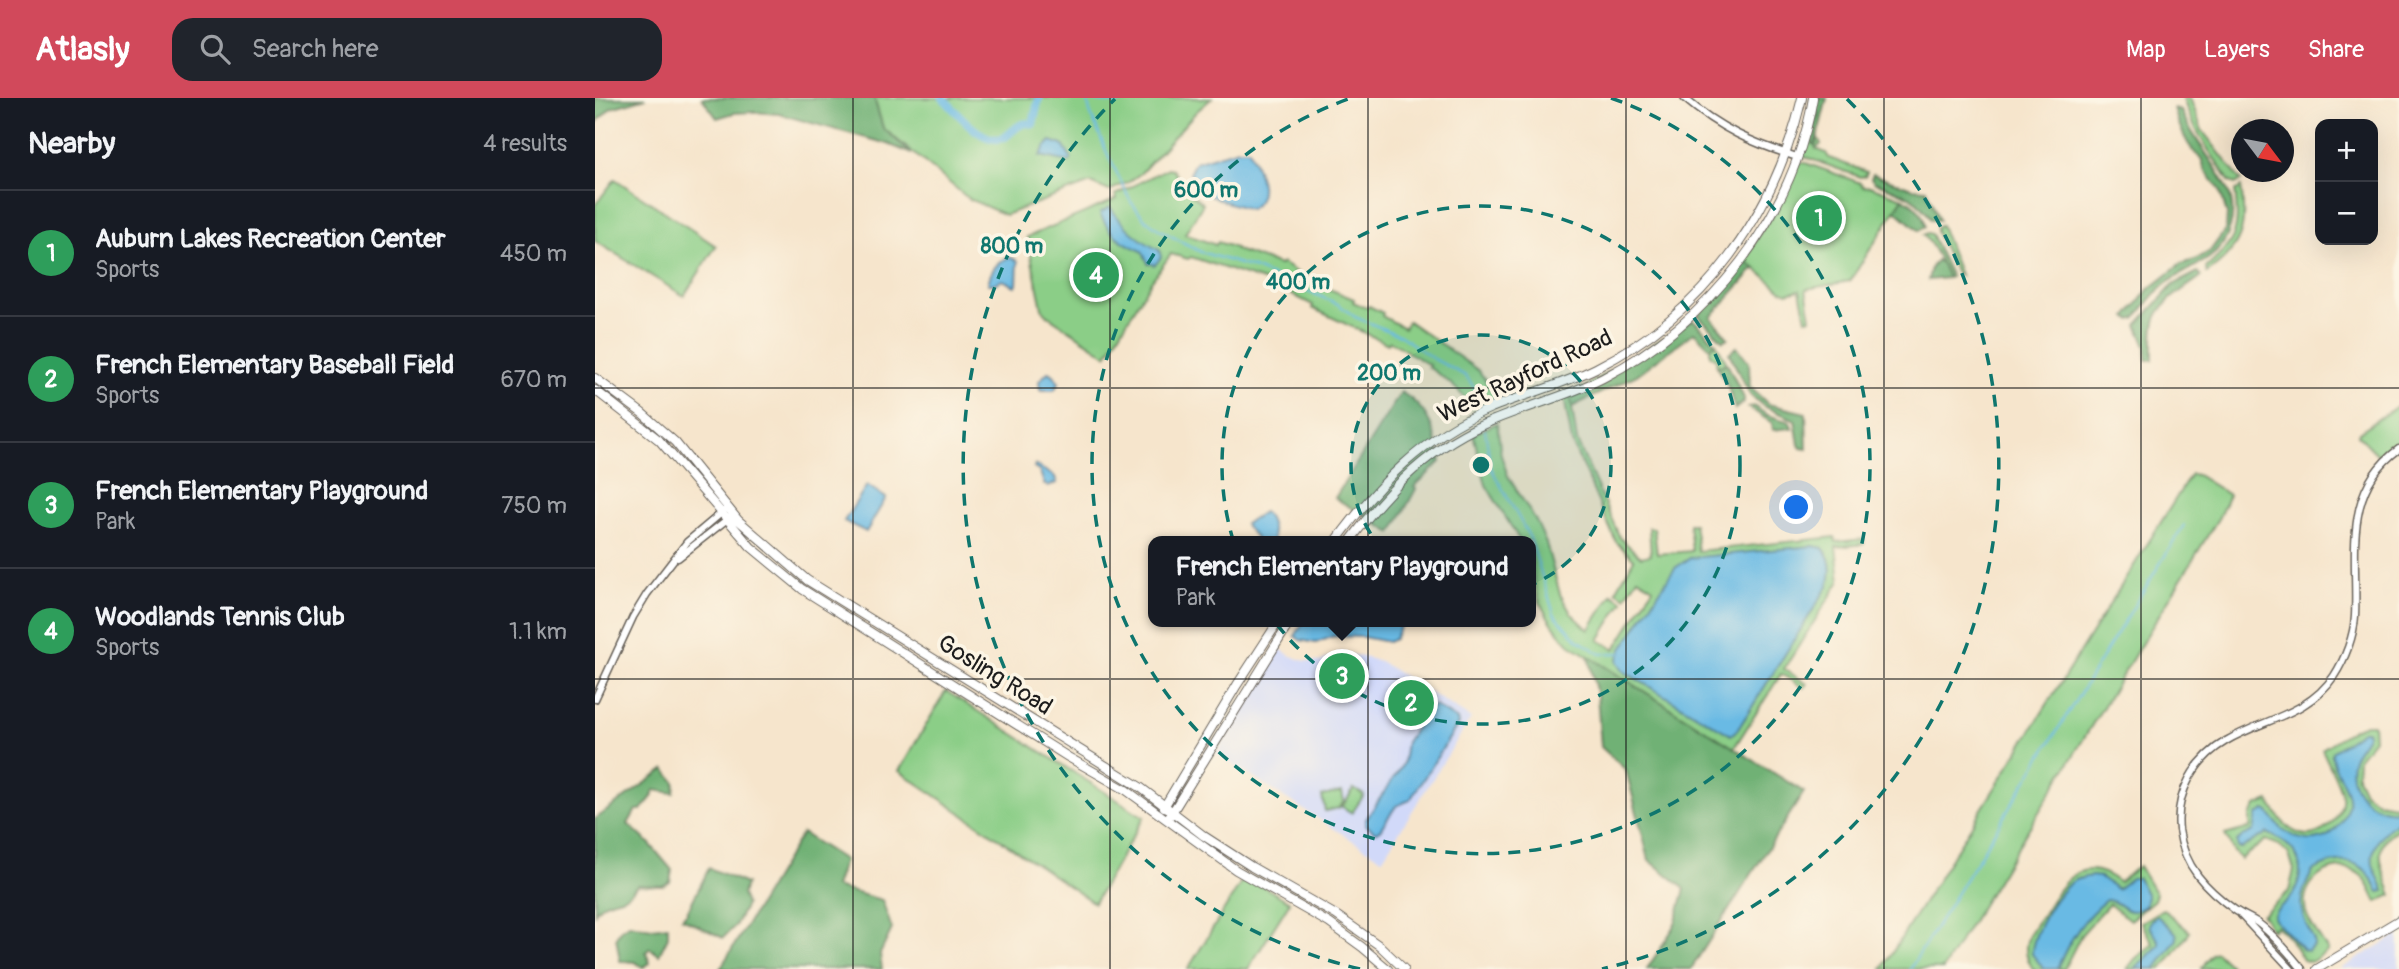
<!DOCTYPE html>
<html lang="en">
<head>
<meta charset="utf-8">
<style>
	:root { --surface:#171b24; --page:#20242c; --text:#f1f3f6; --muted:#9ea1a6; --line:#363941; --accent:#d1495b }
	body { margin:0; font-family:Pangolin,sans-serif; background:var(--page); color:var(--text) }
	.controls { position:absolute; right:21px; top:21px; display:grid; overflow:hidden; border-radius:14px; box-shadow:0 7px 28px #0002 }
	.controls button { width:63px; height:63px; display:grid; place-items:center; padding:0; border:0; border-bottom:2px solid var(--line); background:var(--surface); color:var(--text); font:35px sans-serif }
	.compass { position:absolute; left:1636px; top:21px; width:63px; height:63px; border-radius:50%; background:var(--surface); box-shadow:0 7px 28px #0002; rotate:122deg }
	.you { position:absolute; left:1202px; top:410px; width:24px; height:24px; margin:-18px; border:5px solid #fff; border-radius:50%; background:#1a73e8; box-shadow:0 0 0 10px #1a73e833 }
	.badge { display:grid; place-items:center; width:46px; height:46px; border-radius:50%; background:var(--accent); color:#fff; font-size:23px; font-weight:700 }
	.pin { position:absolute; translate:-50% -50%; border:4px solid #fff; box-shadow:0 2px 7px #0006 }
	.popup { position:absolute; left:553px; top:438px; width:388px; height:91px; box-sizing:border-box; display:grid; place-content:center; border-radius:14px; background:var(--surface); filter:drop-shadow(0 2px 5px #0005); font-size:23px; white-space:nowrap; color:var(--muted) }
	.popup b { font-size:26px; color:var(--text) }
	.popup::after { content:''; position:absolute; left:50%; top:100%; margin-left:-14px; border:14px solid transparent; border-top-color:var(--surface) }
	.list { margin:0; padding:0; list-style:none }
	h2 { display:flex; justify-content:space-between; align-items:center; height:91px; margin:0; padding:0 28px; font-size:30px }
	h2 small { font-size:23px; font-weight:400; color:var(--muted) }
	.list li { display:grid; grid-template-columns:46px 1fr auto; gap:21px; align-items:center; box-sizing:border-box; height:126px; padding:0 28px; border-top:2px solid var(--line) }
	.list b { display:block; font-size:26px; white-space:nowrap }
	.list p { margin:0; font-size:23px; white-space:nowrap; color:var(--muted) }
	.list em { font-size:23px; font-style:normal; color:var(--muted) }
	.icon { flex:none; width:38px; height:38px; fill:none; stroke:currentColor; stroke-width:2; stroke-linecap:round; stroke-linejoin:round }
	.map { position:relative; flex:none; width:1804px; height:871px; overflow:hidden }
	header { display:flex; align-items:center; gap:42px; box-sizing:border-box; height:98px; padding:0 35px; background:var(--accent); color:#fff }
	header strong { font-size:33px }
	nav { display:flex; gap:38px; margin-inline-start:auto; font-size:24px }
	.search { width:490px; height:63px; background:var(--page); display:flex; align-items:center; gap:18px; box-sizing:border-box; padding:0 24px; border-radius:21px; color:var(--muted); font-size:26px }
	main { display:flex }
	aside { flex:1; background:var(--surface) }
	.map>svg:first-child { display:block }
	.built { fill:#d1d9f9 }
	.green { fill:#8bce87; stroke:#547552; stroke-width:2 }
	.forest { fill:#70b174; stroke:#466648; stroke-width:2 }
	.water { fill:#69bae4; stroke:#426b80; stroke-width:2 }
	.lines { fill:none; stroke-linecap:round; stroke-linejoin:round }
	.stream { stroke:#69bae4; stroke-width:2 }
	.river { stroke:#69bae4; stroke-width:8 }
	.minor-casing { stroke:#68625a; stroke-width:9 }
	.major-casing { stroke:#68625a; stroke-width:10 }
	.minor { stroke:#fff; stroke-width:6 }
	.major { stroke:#fff; stroke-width:8 }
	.grid { fill:none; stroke:#1c1c1c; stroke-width:2; stroke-opacity:0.55 }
	.ring { fill:none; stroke:#0f766e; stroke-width:3.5; stroke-dasharray:12 9 }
	.labels { text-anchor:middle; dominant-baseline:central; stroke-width:7; stroke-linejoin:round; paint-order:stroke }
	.street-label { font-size:24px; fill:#1c1c1c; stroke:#fcf5e5 }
	.centre { fill:#0f766e; stroke:#fcf5e5; stroke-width:3.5 }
	.ring-label { font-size:21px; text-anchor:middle; font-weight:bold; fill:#0f766e; stroke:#fcf5e5; stroke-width:7; stroke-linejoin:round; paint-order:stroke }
</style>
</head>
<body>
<header>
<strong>Atlasly</strong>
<div class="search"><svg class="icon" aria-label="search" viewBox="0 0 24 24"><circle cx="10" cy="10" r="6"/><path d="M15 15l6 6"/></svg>Search here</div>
<nav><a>Map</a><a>Layers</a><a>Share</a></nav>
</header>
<main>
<aside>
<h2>Nearby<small>4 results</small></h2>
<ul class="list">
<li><span class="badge" style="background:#2e9e5b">1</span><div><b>Auburn Lakes Recreation Center</b><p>Sports</p></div><em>450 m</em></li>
<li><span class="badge" style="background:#2e9e5b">2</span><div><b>French Elementary Baseball Field</b><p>Sports</p></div><em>670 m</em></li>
<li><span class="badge" style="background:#2e9e5b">3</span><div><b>French Elementary Playground</b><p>Park</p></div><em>750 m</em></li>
<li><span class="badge" style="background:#2e9e5b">4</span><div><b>Woodlands Tennis Club</b><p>Sports</p></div><em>1.1 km</em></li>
</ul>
</aside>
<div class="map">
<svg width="1804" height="871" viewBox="0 0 1804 871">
	<rect width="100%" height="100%" fill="#fcf5e5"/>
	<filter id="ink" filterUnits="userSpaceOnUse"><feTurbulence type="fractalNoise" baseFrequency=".0143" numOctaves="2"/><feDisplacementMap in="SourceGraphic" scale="14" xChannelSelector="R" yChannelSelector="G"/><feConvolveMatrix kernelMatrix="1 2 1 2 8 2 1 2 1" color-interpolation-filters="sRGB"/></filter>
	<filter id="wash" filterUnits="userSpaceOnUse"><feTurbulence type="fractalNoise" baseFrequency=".00686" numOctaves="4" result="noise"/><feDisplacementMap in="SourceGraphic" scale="28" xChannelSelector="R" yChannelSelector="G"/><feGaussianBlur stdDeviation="1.57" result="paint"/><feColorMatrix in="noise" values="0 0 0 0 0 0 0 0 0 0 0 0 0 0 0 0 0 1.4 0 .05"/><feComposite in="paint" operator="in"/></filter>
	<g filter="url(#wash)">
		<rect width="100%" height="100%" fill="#f6e5cc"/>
		<path class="built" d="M 685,551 L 696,558 L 710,563 L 725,564 L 746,554 L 784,563 L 876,620 L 787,761 L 621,656 Z
			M 1804,836 L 1804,871 L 1745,871 L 1799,839 Z"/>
		<path class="green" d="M 279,0 L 617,0 L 601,14 L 546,75 L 534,84 L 514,93 L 496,85 L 410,117 L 374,101 L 288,30 Z
			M 1588,0 L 1595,0 L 1607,32 L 1646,83 L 1640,86 L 1635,84 C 1617,57 1597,31 1588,0 Z
			M 1218,13 L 1223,14 L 1215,43 L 1220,48 L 1223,40 L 1226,46 L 1221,51 L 1231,55 L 1234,60 L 1272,74 L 1270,78 L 1265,79 L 1207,58 L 1206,54 Z
			M 1208,64 L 1266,85 L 1268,89 L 1275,88 L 1308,100 L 1255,183 L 1211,191 L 1216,220 L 1211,221 L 1205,192 L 1192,195 L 1185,191 L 1150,162 L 1203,65 Z
			M 573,70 L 577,71 L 591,91 L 608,106 L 590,136 L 621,147 L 623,144 L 640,150 L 641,152 L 685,167 L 687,165 L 715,183 L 759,201 L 758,204 L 772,210 L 774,208 L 788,215 L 787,218 L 809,230 L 813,223 L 884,273 L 903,301 L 878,312 C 867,293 851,281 833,269 L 834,267 L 795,243 L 793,246 L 717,210 L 718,207 L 674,185 L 596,159 L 593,161 L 576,156 L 555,185 L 512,257 L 453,218 L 447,210 L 432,139 L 522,101 L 520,97 Z
			M 20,81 L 121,148 L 89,198 L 0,143 L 0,107 Z
			M 1646,89 C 1653,130 1646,151 1612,175 L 1611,170 C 1641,143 1645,134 1640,93 Z
			M 1346,127 L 1365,177 L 1361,175 L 1341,134 L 1341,130 Z
			M 1332,135 L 1336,136 L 1356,179 L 1353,180 C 1347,167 1339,147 1328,137 Z
			M 1121,245 L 1132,265 L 1122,269 L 1121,260 L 1115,257 L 1115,250 Z
			M 975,297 L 982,343 L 1025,440 L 1046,459 L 1056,457 L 1054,429 L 1059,430 L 1062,456 L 1097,453 L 1094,426 L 1099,426 L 1103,453 L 1240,439 L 1241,444 L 1269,441 L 1269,446 L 1241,449 L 1245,483 L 1189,571 L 1212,586 L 1209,590 L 1186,576 L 1139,650 L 974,546 C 942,511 936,491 936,443 L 925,443 L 891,387 L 878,336 L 902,325 L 906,357 L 913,378 L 942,425 L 951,445 L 965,496 L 976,515 L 994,532 L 1017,496 L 1028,503 L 1004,542 L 1020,551 L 1058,490 L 1043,480 L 1030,499 L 1021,493 L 1039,461 L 1021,444 L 977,345 L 969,299 Z
			M 1804,307 L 1804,344 L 1788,359 L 1784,358 L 1763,337 L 1764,334 Z
			M 1596,376 L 1602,377 L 1634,397 L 1624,419 L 1348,871 L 1287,871 Z
			M 809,584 L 834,598 L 820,618 L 813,623 L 798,615 L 807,586 Z
			M 351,593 L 549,719 L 499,805 L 304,673 Z
			M 1771,626 L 1778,626 L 1779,641 L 1763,661 L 1762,679 L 1769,694 L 1783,704 L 1799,707 L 1804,706 L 1804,731 C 1773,744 1789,775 1797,797 L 1782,804 C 1778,797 1774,786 1769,780 C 1747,757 1707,778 1710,808 C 1711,823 1726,840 1733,853 L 1716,864 L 1708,862 C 1701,849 1694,838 1681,828 L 1678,832 C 1672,829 1672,821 1667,817 L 1694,793 L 1699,772 L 1694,756 L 1684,747 L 1671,742 L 1646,761 L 1639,754 L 1630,737 L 1655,730 L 1655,718 L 1661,708 L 1674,703 C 1682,715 1688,729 1703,735 C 1724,744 1750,719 1747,698 C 1744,683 1733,666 1727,651 L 1760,630 Z
			M 759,691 L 769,697 L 757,715 L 747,709 Z
			M 747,694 L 749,703 L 744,710 L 730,713 L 727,698 Z
			M 1544,768 L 1561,796 L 1559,802 L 1535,822 L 1514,806 L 1486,837 L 1469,871 L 1438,871 C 1434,865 1431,858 1431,850 C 1431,838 1441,826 1448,816 C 1467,785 1485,754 1524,784 Z
			M 650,778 L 695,804 L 653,871 L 593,871 Z
			M 1568,811 L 1595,834 L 1567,871 L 1532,871 L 1540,861 L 1558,846 L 1546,824 Z
			M 1621,854 L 1635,867 L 1636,871 L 1606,871 L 1616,856 Z"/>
		<path class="forest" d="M 0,0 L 51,0 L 16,10 L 0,26 Z
			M 107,0 L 279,0 L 288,30 L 317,56 L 293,46 L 184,16 L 158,14 L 139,15 L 122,20 Z
			M 1221,0 L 1232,0 L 1220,48 L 1215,43 L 1223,15 L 1218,13 Z
			M 1579,11 L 1586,13 C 1598,42 1621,65 1633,92 C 1643,116 1635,145 1614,160 C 1601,169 1586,175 1572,185 C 1560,194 1550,209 1540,221 L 1535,222 L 1532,219 L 1552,193 L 1586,166 L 1600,162 L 1615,153 L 1631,131 L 1632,116 L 1625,92 L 1610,72 L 1606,60 C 1593,52 1583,26 1579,11 Z
			M 1278,76 L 1317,90 L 1331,91 L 1344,122 L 1336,122 C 1323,98 1303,93 1279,84 L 1276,80 Z
			M 1308,100 C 1319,106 1329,115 1330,128 L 1324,133 L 1300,112 Z
			M 1150,162 L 1161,171 L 1158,172 L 1116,219 L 1133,240 L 1128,243 L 1103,217 Z
			M 1342,162 L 1347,166 L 1353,180 L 1333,182 L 1336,169 Z
			M 1603,174 L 1607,178 C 1591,190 1565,204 1560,224 C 1557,236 1558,250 1558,262 L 1552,262 L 1551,248 L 1542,227 L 1578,187 Z
			M 1097,222 L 1101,224 L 1121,245 L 1115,250 L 1099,234 L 1042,277 L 977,309 L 975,297 Z
			M 1142,249 L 1154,264 L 1155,289 L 1173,306 L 1211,315 L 1212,351 L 1206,350 L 1204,347 L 1200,322 L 1168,308 L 1155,297 L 1134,255 Z
			M 1132,265 L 1149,300 L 1149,304 L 1140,311 L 1133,289 L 1122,269 Z
			M 806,294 C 835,311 840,334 846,364 L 819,389 L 821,391 L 797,435 L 740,400 Z
			M 1159,308 L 1172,317 L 1195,324 L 1197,330 L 1178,332 L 1177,325 L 1153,309 Z
			M 993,558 L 1209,694 L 1096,871 L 1052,871 L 1079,829 L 1090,791 L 1054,762 L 1031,672 L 1006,649 L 1002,597 Z
			M 70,671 L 80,684 L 79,695 L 59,692 L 57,699 L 46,712 L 41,712 L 33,726 L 55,746 L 77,772 L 75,784 L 67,788 L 42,787 C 38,792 35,797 29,799 C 17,803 7,803 0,815 L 0,721 Z
			M 207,735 L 249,762 L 240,789 L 287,802 L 297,831 L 285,856 L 287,871 L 125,871 Z
			M 114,770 L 151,786 L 147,796 L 151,807 L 140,828 L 128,840 L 87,820 L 92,814 Z
			M 34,826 L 57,830 L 73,828 L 73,839 L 64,857 L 55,850 L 51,854 L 55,865 L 48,869 L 40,864 L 25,863 L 21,839 L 26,831 Z"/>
		<path class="water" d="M 456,43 L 468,47 L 476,61 L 474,64 L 445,58 L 450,49 Z
			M 643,51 L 654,51 C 661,70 677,97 655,111 C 631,105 606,100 595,74 L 600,64 Z
			M 515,109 C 529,129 542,141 564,152 L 566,159 L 560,167 L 553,165 L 547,153 C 527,145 513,135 505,115 Z
			M 415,159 L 423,163 L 422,186 L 420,188 L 408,182 L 398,186 L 393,186 C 396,171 401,165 415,159 Z
			M 453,274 L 459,277 L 464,285 L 459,292 L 445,292 L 444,283 Z
			M 440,367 L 459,378 L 462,385 L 453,388 L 449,386 L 445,374 L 439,370 Z
			M 272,387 L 291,400 L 271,434 L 249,423 Z
			M 668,414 C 677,420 678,433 678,443 L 662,443 C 660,435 652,433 650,426 Z
			M 1218,448 L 1228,450 C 1237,461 1237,475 1233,488 L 1143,631 L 1136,637 L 1028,573 L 1022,563 L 1027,551 L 1080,470 L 1095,460 Z
			M 709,524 L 790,524 L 806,527 L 799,541 L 793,544 L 768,539 L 739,538 L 721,545 L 705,542 L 700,538 Z
			M 840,608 L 862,622 L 863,626 L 815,702 L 801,708 L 784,733 L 780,734 L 771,727 L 770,723 L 808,666 L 811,644 L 835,609 Z
			M 1767,633 L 1772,633 L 1773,635 C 1769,646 1759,653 1757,664 C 1752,692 1777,716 1804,712 L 1804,724 C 1789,731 1775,748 1778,766 C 1780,775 1786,784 1789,793 L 1784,794 C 1780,788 1777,780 1772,774 C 1758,758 1733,763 1718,773 C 1701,802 1703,813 1719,842 L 1719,847 L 1712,853 L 1708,852 L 1678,820 C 1680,808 1693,806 1698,796 C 1714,766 1701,747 1672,735 L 1647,750 L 1643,750 L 1642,744 L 1648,738 L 1659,733 L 1662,717 L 1670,712 L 1674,714 C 1693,750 1739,754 1752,711 C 1759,690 1735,673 1737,654 Z
			M 1497,778 L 1505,779 L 1522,791 L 1536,780 L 1543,780 L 1552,798 L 1550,808 C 1530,822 1529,803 1511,802 C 1488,820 1473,844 1462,871 L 1449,871 L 1437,856 C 1437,836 1458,802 1472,788 C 1479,781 1488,779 1497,778 Z
			M 1562,818 L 1581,835 L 1582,841 L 1560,871 L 1540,871 L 1564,847 L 1564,843 L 1554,828 L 1556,822 Z"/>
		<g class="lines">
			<path class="stream" d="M 492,0 L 495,14 L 512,55 L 536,104 L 550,121 L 565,132 L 606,154 L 658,170 L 743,206 L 760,219 L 806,238 L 837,260 L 871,278 L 880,291 L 886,309
				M 890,332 L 896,370 L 935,440 L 959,516 L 983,542 L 1006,556 L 1025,555
				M 1315,871 L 1589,427"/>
			<path class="river" d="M 348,0 C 363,15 393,55 414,36 C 422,29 427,23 438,26 L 444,0
				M 500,0 L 523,3 L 527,0"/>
		</g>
	</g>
	<g filter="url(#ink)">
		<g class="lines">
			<defs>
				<path id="minor" d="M 1089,0 C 1125,31 1157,45 1202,59
					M 83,460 L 135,419
					M 0,601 L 38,519 L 52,496 L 92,444 L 130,412
					M 1646,817 L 1696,871
					M 1707,871 C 1694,855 1680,838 1663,825 C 1656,820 1647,817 1640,812 C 1611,791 1589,769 1584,732 C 1580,695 1600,661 1631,643 C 1668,621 1713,617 1739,578 C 1750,561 1759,538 1760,518 C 1763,458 1746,393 1804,351"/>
				<path id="major" d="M 0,280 L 47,315 L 80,344 L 143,422 L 212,482 L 545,689 L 609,738 L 657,769 L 741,817 L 785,848 L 809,871
					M 0,292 L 64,342 L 156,449 L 207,491 L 473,659 L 531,692 L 641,772 L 734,825 L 767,849 L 793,871
					M 741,443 C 784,385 828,339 896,310 C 931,296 967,287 1001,270 C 1109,216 1180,116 1207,0
					M 755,443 C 793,391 838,346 899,322 C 935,307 973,298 1008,280 C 1114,225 1198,119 1218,0
					M 569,709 L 642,587 L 683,524
					M 575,718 L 695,524
					M 1722,871 L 1804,822"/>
			</defs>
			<use href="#minor" class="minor-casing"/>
			<use href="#major" class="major-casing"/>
			<use href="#minor" class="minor"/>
			<use href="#major" class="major"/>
		</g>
	</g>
	<path class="grid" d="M 258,0 L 258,871M 515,0 L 515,871M 773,0 L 773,871M 1031,0 L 1031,871M 1289,0 L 1289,871M 1546,0 L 1546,871M 0,290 L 1804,290M 0,581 L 1804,581"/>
	<circle cx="886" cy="367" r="130" fill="#0f766e" fill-opacity=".12"/>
	<g class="ring">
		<circle cx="886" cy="367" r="130"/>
		<circle cx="886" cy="367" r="259"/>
		<path d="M1016 0A389 389 0 1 1 756 0"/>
		<path d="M765 871A518 518 0 0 1 520 1M1252 1A518 518 0 0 1 1007 871"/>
	</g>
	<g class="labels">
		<g class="street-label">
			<text transform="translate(930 278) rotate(-25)">West Rayford Road</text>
			<text transform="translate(400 577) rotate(32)">Gosling Road</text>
		</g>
	</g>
	<circle cx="886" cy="367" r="10" class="centre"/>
	<g class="ring-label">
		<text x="611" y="99">600 m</text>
		<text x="417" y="155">800 m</text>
		<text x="703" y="191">400 m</text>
		<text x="794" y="282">200 m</text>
	</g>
</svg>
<div class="controls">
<button>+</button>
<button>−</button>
</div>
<svg class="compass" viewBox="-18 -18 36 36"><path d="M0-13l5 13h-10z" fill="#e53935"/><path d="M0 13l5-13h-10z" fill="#9ea1a6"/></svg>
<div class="you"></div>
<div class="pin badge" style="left:1224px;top:120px;background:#2e9e5b">1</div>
<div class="pin badge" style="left:816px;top:605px;background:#2e9e5b">2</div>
<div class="pin badge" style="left:747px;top:578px;background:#2e9e5b">3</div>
<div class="popup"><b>French Elementary Playground</b>Park</div>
<div class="pin badge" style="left:501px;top:177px;background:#2e9e5b">4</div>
</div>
</main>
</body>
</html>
